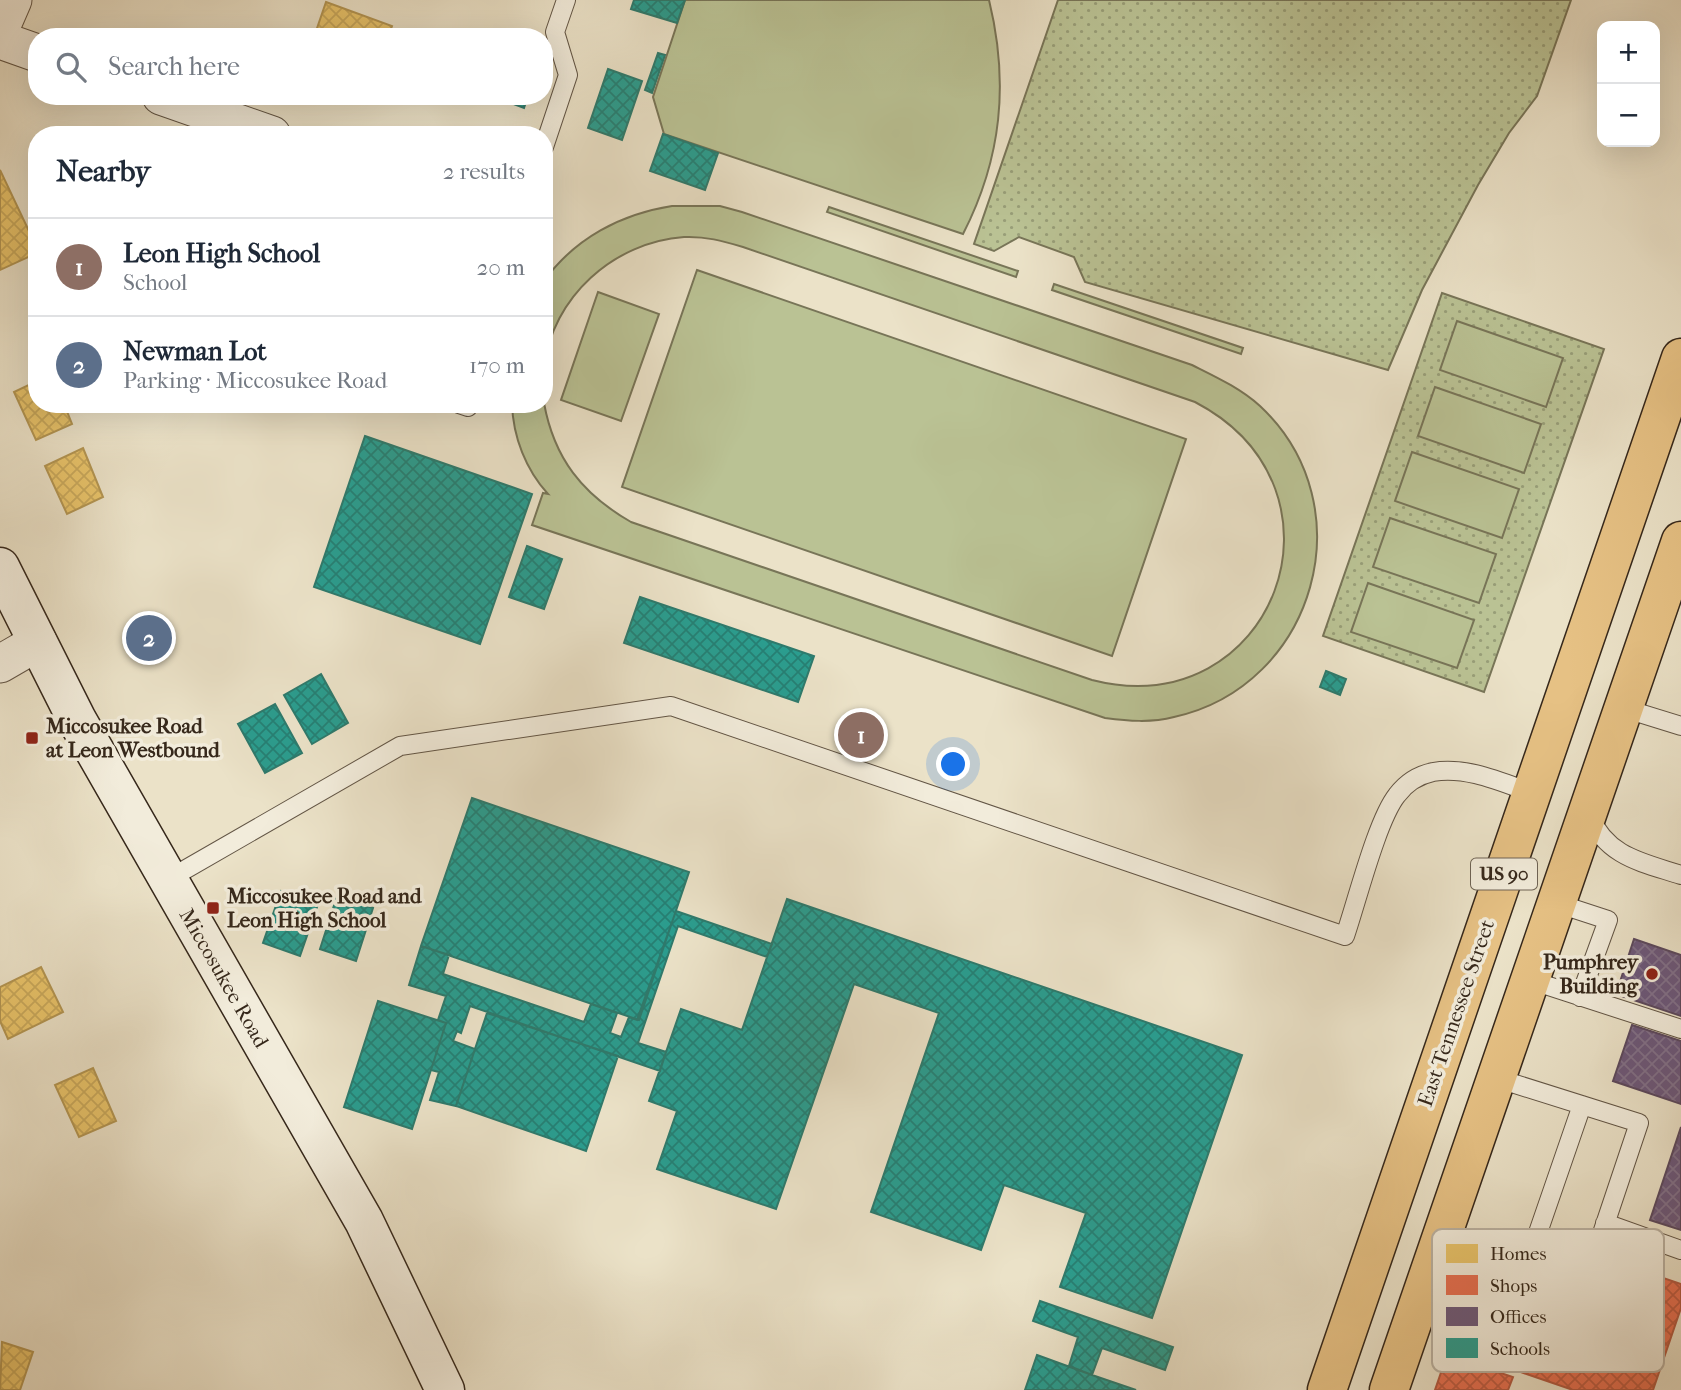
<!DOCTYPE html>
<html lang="en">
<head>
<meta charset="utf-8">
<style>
	:root { --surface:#fff; --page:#f6f6f7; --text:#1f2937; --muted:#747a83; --line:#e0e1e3; --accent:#8f2418 }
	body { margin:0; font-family:"IM FELL French Canon",serif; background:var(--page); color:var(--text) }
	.controls { position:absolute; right:21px; top:21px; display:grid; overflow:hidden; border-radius:14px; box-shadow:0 7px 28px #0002 }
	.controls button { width:63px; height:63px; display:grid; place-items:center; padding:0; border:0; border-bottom:2px solid var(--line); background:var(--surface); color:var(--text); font:35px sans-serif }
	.you { position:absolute; left:954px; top:765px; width:24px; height:24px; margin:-18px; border:5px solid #fff; border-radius:50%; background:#1a73e8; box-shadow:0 0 0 10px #1a73e833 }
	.badge { display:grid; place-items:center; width:46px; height:46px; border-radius:50%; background:var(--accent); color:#fff; font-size:23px; font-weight:700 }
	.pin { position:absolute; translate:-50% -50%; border:4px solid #fff; box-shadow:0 2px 7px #0006 }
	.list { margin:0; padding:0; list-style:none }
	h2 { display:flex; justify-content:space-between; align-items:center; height:91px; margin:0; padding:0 28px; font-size:30px }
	h2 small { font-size:23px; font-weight:400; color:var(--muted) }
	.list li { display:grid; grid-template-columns:46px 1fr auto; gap:21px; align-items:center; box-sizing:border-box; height:98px; padding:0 28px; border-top:2px solid var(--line) }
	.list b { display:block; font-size:26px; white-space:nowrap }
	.list p { margin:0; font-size:23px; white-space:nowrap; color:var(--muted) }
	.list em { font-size:23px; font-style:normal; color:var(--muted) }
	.icon { flex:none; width:38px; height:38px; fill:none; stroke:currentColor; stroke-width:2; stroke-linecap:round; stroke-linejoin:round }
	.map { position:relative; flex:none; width:1681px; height:1390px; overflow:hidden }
	.search { position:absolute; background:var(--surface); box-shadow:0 7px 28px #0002; left:28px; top:28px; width:525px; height:77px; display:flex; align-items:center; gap:18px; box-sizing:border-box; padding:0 24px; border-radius:28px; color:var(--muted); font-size:26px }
	.panel { position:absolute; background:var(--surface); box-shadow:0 7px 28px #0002; left:28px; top:126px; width:525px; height:287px; border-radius:28px }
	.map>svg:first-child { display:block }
	.grass { fill:url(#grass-dots); stroke:#787558; stroke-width:2 }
	.pitch { fill:#bac294; stroke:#787558; stroke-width:2 }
	.homes { fill:url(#homes-cross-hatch); stroke:#b39552; stroke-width:2 }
	.shops { fill:url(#shops-cross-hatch); stroke:#b25a41; stroke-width:2 }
	.offices { fill:url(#offices-cross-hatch); stroke:#5c4a5e; stroke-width:2 }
	.schools { fill:url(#schools-cross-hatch); stroke:#2e7a6c; stroke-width:2 }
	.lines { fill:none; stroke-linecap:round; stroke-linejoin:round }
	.lane-casing { stroke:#635646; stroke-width:20 }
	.street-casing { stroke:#635646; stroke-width:39 }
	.secondary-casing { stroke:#36281b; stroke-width:41 }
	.primary-casing { stroke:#36281b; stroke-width:41 }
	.lane { stroke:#f2ecdb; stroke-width:18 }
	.street { stroke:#f2ecdb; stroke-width:37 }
	.secondary { stroke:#f2ecdb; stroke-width:38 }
	.primary { stroke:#e6c184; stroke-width:38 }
	.poi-dot { fill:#8f2418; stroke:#f2ecdb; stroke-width:2.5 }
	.labels { text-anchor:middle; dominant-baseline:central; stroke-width:7; stroke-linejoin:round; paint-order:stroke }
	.shield { fill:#f2ecdb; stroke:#6e6355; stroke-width:2 }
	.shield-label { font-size:19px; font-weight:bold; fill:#36281b }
	.poi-label { font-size:21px; font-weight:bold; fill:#36281b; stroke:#f2ecdb; text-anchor:start }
	.street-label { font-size:21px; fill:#36281b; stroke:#f2ecdb }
	.key { fill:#f2ecdb; stroke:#bab1a1; stroke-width:2 }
	.key-label { font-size:19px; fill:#36281b }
</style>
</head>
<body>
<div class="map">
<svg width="1681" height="1390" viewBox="0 0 1681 1390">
	<defs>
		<pattern id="grass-dots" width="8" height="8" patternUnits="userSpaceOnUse" patternTransform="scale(1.75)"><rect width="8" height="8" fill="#bac294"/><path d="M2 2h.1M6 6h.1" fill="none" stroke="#989e78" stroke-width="1.8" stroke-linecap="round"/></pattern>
		<pattern id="homes-cross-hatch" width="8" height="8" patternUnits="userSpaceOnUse" patternTransform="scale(1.75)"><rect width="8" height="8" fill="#e9c46a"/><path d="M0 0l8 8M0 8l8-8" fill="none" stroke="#c8a85b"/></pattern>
		<pattern id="shops-cross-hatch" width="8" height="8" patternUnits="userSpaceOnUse" patternTransform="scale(1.75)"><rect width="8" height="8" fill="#e76f51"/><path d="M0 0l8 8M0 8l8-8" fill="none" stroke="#bc5b42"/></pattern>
		<pattern id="offices-cross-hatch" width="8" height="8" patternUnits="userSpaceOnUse" patternTransform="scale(1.75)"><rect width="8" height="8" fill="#6d597a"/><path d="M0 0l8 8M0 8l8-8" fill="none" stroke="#82728a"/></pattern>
		<pattern id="schools-cross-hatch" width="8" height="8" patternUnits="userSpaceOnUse" patternTransform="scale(1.75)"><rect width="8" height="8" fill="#2a9d8f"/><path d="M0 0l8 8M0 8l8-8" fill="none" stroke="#258074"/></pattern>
	</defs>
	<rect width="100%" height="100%" fill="#ebe2c8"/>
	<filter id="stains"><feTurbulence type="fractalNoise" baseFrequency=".00286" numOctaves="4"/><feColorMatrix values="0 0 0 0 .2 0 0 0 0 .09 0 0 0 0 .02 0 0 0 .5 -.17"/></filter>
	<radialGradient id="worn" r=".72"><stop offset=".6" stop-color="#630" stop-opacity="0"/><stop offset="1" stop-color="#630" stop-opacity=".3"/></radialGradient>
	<path class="grass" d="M 1058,0 L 1571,0 L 1537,96 L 1509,133 L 1478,185 L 1422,290 L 1388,370 L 1085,282 L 1074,257 L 1019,237 L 994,251 L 974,244 Z
		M 1442,293 L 1604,349 L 1484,692 L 1323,636 Z"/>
	<path class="pitch" d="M 685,0 L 989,0 C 1009,82 1002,158 963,234 L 664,134 L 653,97 Z
		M 672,206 L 720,206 L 742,212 L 1192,365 C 1216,377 1240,388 1260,406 C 1367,506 1315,686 1174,717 C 1151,723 1128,721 1105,718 L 532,525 L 543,493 L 548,494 C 526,470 513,437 512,404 L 544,403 C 554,458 582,494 631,522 L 1092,680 C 1273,726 1363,490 1195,402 L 743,247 C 723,241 705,236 684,237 C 614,242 552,297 544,368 L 544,281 C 575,238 621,214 672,206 Z
		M 829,207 L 1018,271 L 1016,277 L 827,212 Z
		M 697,270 L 1186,439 L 1112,656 L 622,487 Z
		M 1054,284 L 1243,348 L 1241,354 L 1052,290 Z
		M 598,292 L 659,314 L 621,421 L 561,400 Z
		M 1457,321 L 1563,358 L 1546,407 L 1440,370 Z
		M 1435,387 L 1541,424 L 1524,473 L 1418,436 Z
		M 1412,452 L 1519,489 L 1502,538 L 1395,501 Z
		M 1390,518 L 1496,554 L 1479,603 L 1373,567 Z
		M 1368,583 L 1474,620 L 1457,668 L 1351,632 Z"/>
	<path class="homes" d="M 326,2 L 392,26 L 388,37 L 314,37 Z
		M 0,170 L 37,248 L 37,253 L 0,270 Z
		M 37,381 L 37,404 L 64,404 L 72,424 L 36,440 L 14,392 Z
		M 83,448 L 103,497 L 67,514 L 45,466 Z
		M 41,967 L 63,1012 L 8,1039 L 0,1021 L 0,987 Z
		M 93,1068 L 116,1121 L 79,1137 L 55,1085 Z
		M 2,1342 L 33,1352 L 20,1390 L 0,1390 Z"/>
	<path class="shops" d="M 1634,1268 L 1681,1284 L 1681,1308 L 1653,1390 L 1573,1390 L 1512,1369 L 1529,1320 L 1607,1347 Z
		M 1447,1355 L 1513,1377 L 1508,1390 L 1435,1390 Z"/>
	<path class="offices" d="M 1634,939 L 1681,955 L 1681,1016 L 1616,994 Z
		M 1632,1025 L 1681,1041 L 1681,1104 L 1613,1081 Z
		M 1681,1127 L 1681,1230 L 1650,1220 Z"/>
	<path class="schools" d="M 634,0 L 685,0 L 677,23 L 631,9 Z
		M 658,53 L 665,55 L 652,93 L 645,90 Z
		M 608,69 L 642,81 L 622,140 L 588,128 Z
		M 492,96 L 528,96 L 524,108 Z
		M 663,134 L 718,153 L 705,190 L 650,171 Z
		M 365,436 L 532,494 L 480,644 L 314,587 Z
		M 527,546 L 562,559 L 544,609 L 509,597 Z
		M 640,597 L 814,656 L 798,702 L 624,643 Z
		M 1326,671 L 1346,679 L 1340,695 L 1320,687 Z
		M 321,674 L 348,723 L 312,744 L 284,695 Z
		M 275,704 L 302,753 L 265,773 L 238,724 Z
		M 472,798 L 689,872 L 639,1020 L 421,946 Z
		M 281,891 L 318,904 L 300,956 L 263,943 Z
		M 337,896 L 373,908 L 356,961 L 320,949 Z
		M 787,899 L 1242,1055 L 1152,1318 L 1060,1287 L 1086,1213 L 1004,1185 L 981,1250 L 871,1212 L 939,1013 L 854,984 L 776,1209 L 657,1169 L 677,1111 L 649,1101 L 681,1009 L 742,1030 Z
		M 676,911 L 772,944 L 767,957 L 678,926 L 638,1043 L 666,1052 L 660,1071 L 470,1006 L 461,1033 L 457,1031 L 453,1041 L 475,1049 L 456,1106 L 430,1100 L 439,1072 L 431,1070 L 446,1023 L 438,1020 L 446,996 L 409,985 L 421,946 L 449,955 L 443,974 L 584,1022 L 591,1004 L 617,1013 L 610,1033 L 621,1037 L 629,1017 L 637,1020 Z
		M 378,1001 L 446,1023 L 412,1129 L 344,1107 Z
		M 487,1013 L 618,1056 L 586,1151 L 456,1106 Z
		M 1040,1301 L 1173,1347 L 1165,1370 L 1102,1348 L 1092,1375 L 1069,1366 L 1078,1337 L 1033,1321 Z
		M 1037,1355 L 1092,1375 L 1136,1390 L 1025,1390 Z"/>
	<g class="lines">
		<defs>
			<path id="lane" d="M 544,147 L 568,75 L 555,32 L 566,0
				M 459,404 L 468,407 L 469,404
				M 1623,708 L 1681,726
				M 1589,815 C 1607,857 1641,862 1681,875
				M 167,880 L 400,746 L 671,706 L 1345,936 C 1357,901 1377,820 1397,795 C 1406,783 1419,775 1433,772 C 1466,766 1501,782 1532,793
				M 1556,903 L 1608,920 L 1580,997
				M 1530,980 L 1681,1029
				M 1496,1078 L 1639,1123 L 1584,1287 L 1525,1268
				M 1605,1223 L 1681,1250
				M 1437,1248 L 1522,1277
				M 1494,1360 L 1582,1105"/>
			<path id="street" d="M 0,30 L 13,0
				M 0,40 L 37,53
				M 161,96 L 272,135
				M 0,664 L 38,642"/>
			<path id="secondary" d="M 0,567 L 77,720 L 364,1221 L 445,1390"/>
			<path id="primary" d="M 1327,1390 L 1681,358
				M 1389,1390 L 1681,541"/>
		</defs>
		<use href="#lane" class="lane-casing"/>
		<use href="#street" class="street-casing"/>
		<use href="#secondary" class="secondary-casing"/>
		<use href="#primary" class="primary-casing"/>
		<use href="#lane" class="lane"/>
		<use href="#street" class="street"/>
		<use href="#secondary" class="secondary"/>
		<use href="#primary" class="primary"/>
	</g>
	<g class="poi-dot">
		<rect x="25" y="731" width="14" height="14" rx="3.5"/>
		<rect x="206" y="901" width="14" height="14" rx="3.5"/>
		<circle cx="1652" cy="974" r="7"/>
	</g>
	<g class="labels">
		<rect class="shield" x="1471" y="858.5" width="66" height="31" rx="5"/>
		<g class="shield-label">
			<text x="1504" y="874">US 90</text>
		</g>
		<g class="poi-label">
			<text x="46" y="726">Miccosukee Road<tspan x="46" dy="24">at Leon Westbound</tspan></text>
			<text x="227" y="896">Miccosukee Road and<tspan x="227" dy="24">Leon High School</tspan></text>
			<text x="1638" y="962" text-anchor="end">Pumphrey<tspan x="1638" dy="24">Building</tspan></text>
		</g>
		<g class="street-label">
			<text transform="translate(224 978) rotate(60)">Miccosukee Road</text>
			<text transform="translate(1456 1013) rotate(-71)">East Tennessee Street</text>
		</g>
	</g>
	<rect x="1432" y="1229" width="232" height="143" rx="10" class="key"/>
	<rect x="1446" y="1244" width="32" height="19" fill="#e9c46a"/>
	<rect x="1446" y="1275" width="32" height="20" fill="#e76f51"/>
	<rect x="1446" y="1307" width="32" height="19" fill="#6d597a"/>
	<rect x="1446" y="1338" width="32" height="20" fill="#2a9d8f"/>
	<g class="key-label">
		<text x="1490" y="1260">Homes</text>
		<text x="1490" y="1292">Shops</text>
		<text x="1490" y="1323">Offices</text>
		<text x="1490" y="1355">Schools</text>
	</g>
	<rect width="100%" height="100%" filter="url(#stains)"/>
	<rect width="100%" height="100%" fill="url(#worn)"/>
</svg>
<div class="controls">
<button>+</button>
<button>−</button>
</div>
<div class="you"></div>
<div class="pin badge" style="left:861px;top:735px;background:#8d6e63">1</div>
<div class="pin badge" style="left:149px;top:638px;background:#5c6f8a">2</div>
<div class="search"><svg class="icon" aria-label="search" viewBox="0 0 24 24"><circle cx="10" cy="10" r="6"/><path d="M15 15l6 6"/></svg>Search here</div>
<section class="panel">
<h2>Nearby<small>2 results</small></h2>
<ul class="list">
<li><span class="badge" style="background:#8d6e63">1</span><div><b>Leon High School</b><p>School</p></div><em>20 m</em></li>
<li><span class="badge" style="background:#5c6f8a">2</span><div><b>Newman Lot</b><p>Parking · Miccosukee Road</p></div><em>170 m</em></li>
</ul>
</section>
</div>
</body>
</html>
